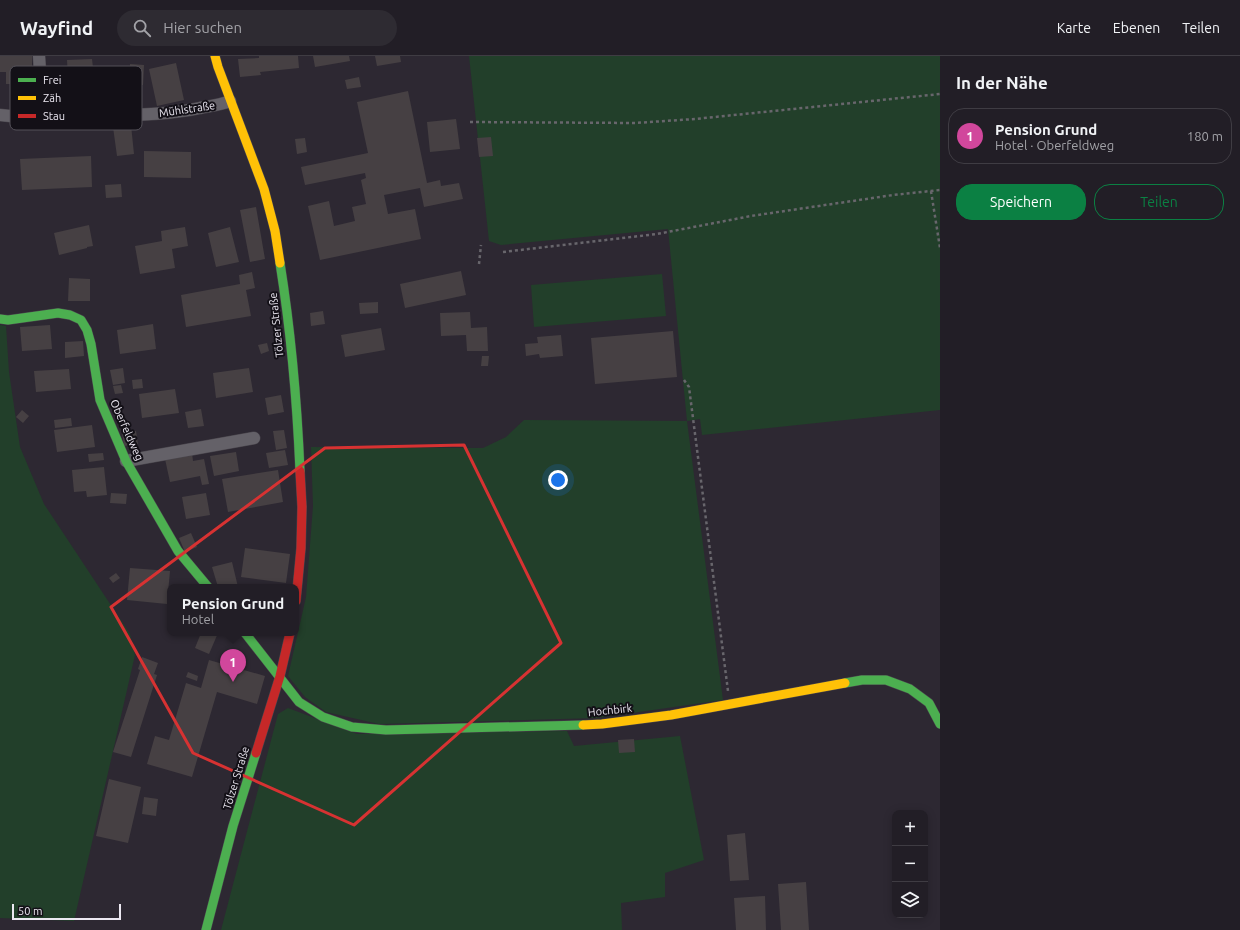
<!DOCTYPE html>
<html lang="de">
<head>
<meta charset="utf-8">
<style>
	:root { --surface:#221e26; --page:#2e2b32; --text:#f1f3f6; --muted:#a2a2a7; --line:#3f3c43; --accent:#0b8043 }
	body { margin:0; font-family:Ubuntu,sans-serif; background:var(--page); color:var(--text) }
	.controls { position:absolute; right:12px; bottom:12px; display:grid; overflow:hidden; border-radius:8px; box-shadow:0 2px 10px #0003 }
	.controls button { width:36px; height:36px; display:grid; place-items:center; padding:0; border:0; border-bottom:1px solid var(--line); background:var(--surface); color:var(--text); font:20px sans-serif }
	.scale { position:absolute; left:12px; bottom:10px; width:109px; box-sizing:border-box; padding-left:4px; border:2px solid #ece8f2; border-top:0; font-size:11px; line-height:14px; white-space:nowrap; color:#ece8f2; -webkit-text-stroke:3px #131017; paint-order:stroke }
	.you { position:absolute; left:558px; top:424px; width:14px; height:14px; margin:-10px; border:3px solid #fff; border-radius:50%; background:#1a73e8; box-shadow:0 0 0 6px #1a73e833 }
	.badge { display:grid; place-items:center; width:26px; height:26px; border-radius:50%; background:var(--accent); color:#fff; font-size:13px; font-weight:700 }
	.pin { position:absolute; translate:-50% -33px; filter:drop-shadow(0 1px 2px #0008) }
	.pin::after { content:''; position:absolute; top:21px; width:14px; height:12px; background:inherit; clip-path:polygon(0 0,100% 0,50% 100%) }
	.popup { position:absolute; left:167px; top:528px; width:132px; height:52px; box-sizing:border-box; display:grid; place-content:center; border-radius:8px; background:var(--surface); filter:drop-shadow(0 1px 3px #0005); font-size:13px; white-space:nowrap; color:var(--muted) }
	.popup b { font-size:15px; color:var(--text) }
	.popup::after { content:''; position:absolute; left:50%; top:100%; margin-left:-8px; border:8px solid transparent; border-top-color:var(--surface) }
	.list { margin:0; padding:0; list-style:none }
	h2 { display:flex; justify-content:space-between; align-items:center; height:52px; margin:0; padding:0 16px; font-size:17px }
	h2 small { font-size:13px; font-weight:400; color:var(--muted) }
	.list li { display:grid; grid-template-columns:26px 1fr auto; gap:12px; align-items:center; box-sizing:border-box; height:56px; margin:0 8px 8px; padding:0 8px; border:1px solid var(--line); border-radius:16px }
	.list b { display:block; font-size:15px; white-space:nowrap }
	.list p { margin:0; font-size:13px; white-space:nowrap; color:var(--muted) }
	.list em { font-size:13px; font-style:normal; color:var(--muted) }
	.actions { display:flex; gap:8px; padding:12px 16px }
	.actions a { flex:1; padding:9px 0; border:1px solid var(--accent); border-radius:16px; text-align:center; font-size:14px; color:var(--accent) }
	.actions .main { background:var(--accent); color:#fff }
	.icon { flex:none; width:22px; height:22px; fill:none; stroke:currentColor; stroke-width:2; stroke-linecap:round; stroke-linejoin:round }
	.map { position:relative; flex:none; width:940px; height:874px; overflow:hidden }
	header { display:flex; align-items:center; gap:24px; box-sizing:border-box; height:56px; padding:0 20px; background:var(--surface); border-bottom:1px solid var(--line) }
	header strong { font-size:19px }
	nav { display:flex; gap:22px; margin-inline-start:auto; font-size:14px }
	.search { width:280px; height:36px; background:var(--page); display:flex; align-items:center; gap:10px; box-sizing:border-box; padding:0 14px; border-radius:22px; color:var(--muted); font-size:15px }
	main { display:flex }
	aside { flex:1; background:var(--surface) }
	.map>svg:first-child { display:block }
	.green { fill:#223f2a }
	.building { fill:#464043 }
	.lines { fill:none; stroke-linecap:round; stroke-linejoin:round }
	.street-casing { stroke:#49454c; stroke-width:13 }
	.fast-casing { stroke:#49454c; stroke-width:10 }
	.slow-casing { stroke:#49454c; stroke-width:10 }
	.jam-casing { stroke:#49454c; stroke-width:10 }
	.path { stroke:#68666c; stroke-width:2.5; stroke-dasharray:3 3; stroke-linecap:butt }
	.street { stroke:#646168; stroke-width:12 }
	.fast { stroke:#4caf50; stroke-width:9 }
	.slow { stroke:#ffc107; stroke-width:9 }
	.jam { stroke:#c62828; stroke-width:9 }
	.marked { fill:none; stroke:#d73232; stroke-width:3; stroke-linejoin:round }
	.labels { text-anchor:middle; dominant-baseline:central; stroke-width:4; stroke-linejoin:round; paint-order:stroke }
	.street-label { font-size:11px; fill:#ece8f2; stroke:#131017 }
	.key { fill:#131017; stroke:#545159; stroke-width:1 }
	.key-label { font-size:11px; fill:#ece8f2 }
</style>
</head>
<body>
<header>
<strong>Wayfind</strong>
<div class="search"><svg class="icon" aria-label="search" viewBox="0 0 24 24"><circle cx="10" cy="10" r="6"/><path d="M15 15l6 6"/></svg>Hier suchen</div>
<nav><a>Karte</a><a>Ebenen</a><a>Teilen</a></nav>
</header>
<main>
<div class="map">
<svg width="940" height="874" viewBox="0 0 940 874">
	<rect width="100%" height="100%" fill="#2d2832"/>
	<path class="green" d="M 469,0 L 940,0 L 940,354 L 702,379 L 700,363 L 687,365 L 723,644 L 597,662 L 379,668 L 326,656 L 305,641 L 288,620 L 306,541 L 313,450 L 311,391 L 483,392 L 506,381 L 524,364 L 687,365 L 668,173 L 501,189 L 489,185 Z
		M 662,218 L 666,260 L 534,271 L 531,229 Z
		M 0,269 L 6,270 L 9,316 L 20,391 L 44,448 L 130,578 L 135,599 L 74,865 L 0,862 Z
		M 288,652 L 357,678 L 567,675 L 574,690 L 680,680 L 704,804 L 665,817 L 665,841 L 621,847 L 622,874 L 221,874 L 278,658 Z"/>
	<path class="building" d="M 0,0 L 32,0 L 32,28 L 6,28 L 6,16 L 0,16 Z
		M 259,0 L 298,0 L 299,12 L 260,16 L 261,19 L 240,21 L 238,3 L 259,2 Z
		M 313,0 L 349,0 L 350,5 L 315,11 Z
		M 375,0 L 400,0 L 401,6 L 377,10 Z
		M 92,3 L 94,20 L 68,22 L 67,4 Z
		M 176,7 L 184,44 L 157,50 L 149,13 Z
		M 130,8 L 144,9 L 143,29 L 130,29 Z
		M 359,21 L 361,31 L 347,33 L 345,24 Z
		M 96,25 L 97,32 L 106,32 L 107,50 L 84,51 L 84,43 L 72,44 L 71,26 Z
		M 408,35 L 427,127 L 440,124 L 441,130 L 459,127 L 463,143 L 424,151 L 420,132 L 384,139 L 388,158 L 415,153 L 421,183 L 320,204 L 308,150 L 329,145 L 334,170 L 355,165 L 352,151 L 366,148 L 361,124 L 366,122 L 365,117 L 305,129 L 301,111 L 368,97 L 357,46 Z
		M 456,63 L 460,93 L 430,96 L 427,66 Z
		M 131,69 L 134,98 L 117,100 L 113,71 Z
		M 491,81 L 493,100 L 479,101 L 477,82 Z
		M 305,82 L 307,96 L 297,98 L 295,83 Z
		M 144,95 L 191,96 L 191,122 L 144,121 Z
		M 91,100 L 92,131 L 22,134 L 20,103 Z
		M 121,128 L 122,141 L 106,142 L 105,129 Z
		M 256,151 L 265,203 L 250,206 L 240,154 Z
		M 89,169 L 93,190 L 87,191 L 87,192 L 59,199 L 54,177 Z
		M 185,171 L 188,190 L 172,193 L 175,212 L 140,218 L 135,190 L 162,185 L 161,175 Z
		M 230,171 L 239,206 L 216,211 L 208,177 Z
		M 461,215 L 466,239 L 405,252 L 400,228 Z
		M 252,216 L 255,232 L 246,234 L 251,260 L 186,271 L 181,239 L 240,228 L 239,219 Z
		M 69,222 L 90,223 L 90,245 L 68,245 Z
		M 378,246 L 378,257 L 360,258 L 359,247 Z
		M 323,255 L 325,268 L 311,270 L 310,257 Z
		M 470,256 L 471,272 L 487,271 L 488,295 L 467,295 L 466,279 L 441,280 L 440,257 Z
		M 153,268 L 156,293 L 120,298 L 117,274 Z
		M 50,269 L 52,293 L 22,295 L 20,271 Z
		M 381,272 L 385,294 L 345,301 L 341,279 Z
		M 673,275 L 677,321 L 595,328 L 591,282 Z
		M 561,279 L 563,300 L 540,302 L 539,298 L 526,300 L 525,288 L 538,287 L 537,281 Z
		M 83,285 L 84,300 L 65,302 L 65,286 Z
		M 267,287 L 269,295 L 261,298 L 258,289 Z
		M 482,300 L 489,300 L 488,310 L 481,310 Z
		M 123,312 L 125,327 L 113,329 L 110,314 Z
		M 249,312 L 253,336 L 216,342 L 213,317 Z
		M 69,313 L 71,333 L 36,336 L 34,315 Z
		M 142,323 L 143,332 L 133,333 L 132,324 Z
		M 121,329 L 123,337 L 115,338 L 113,330 Z
		M 175,333 L 179,357 L 142,362 L 139,338 Z
		M 281,339 L 284,356 L 268,359 L 265,342 Z
		M 201,353 L 204,370 L 188,372 L 185,356 Z
		M 22,354 L 29,360 L 23,367 L 16,361 Z
		M 71,362 L 72,370 L 55,372 L 54,364 Z
		M 92,369 L 95,391 L 57,396 L 54,374 Z
		M 284,374 L 287,392 L 276,394 L 273,375 Z
		M 136,375 L 138,388 L 124,390 L 122,377 Z
		M 285,394 L 288,409 L 269,412 L 266,397 Z
		M 236,396 L 239,415 L 214,420 L 210,400 Z
		M 103,397 L 104,404 L 89,406 L 88,398 Z
		M 192,397 L 193,405 L 204,403 L 209,428 L 202,429 L 200,420 L 170,426 L 165,403 Z
		M 104,411 L 107,439 L 87,441 L 86,435 L 74,436 L 72,414 Z
		M 278,414 L 283,446 L 228,456 L 222,423 Z
		M 111,437 L 127,438 L 126,448 L 110,447 Z
		M 206,437 L 210,459 L 186,463 L 182,441 Z
		M 191,477 L 197,491 L 185,496 L 179,482 Z
		M 245,492 L 290,498 L 286,527 L 241,521 Z
		M 232,506 L 238,531 L 218,531 L 212,511 Z
		M 130,512 L 170,515 L 167,548 L 127,544 Z
		M 116,517 L 120,522 L 113,527 L 109,522 Z
		M 201,577 L 218,577 L 209,598 L 195,592 Z
		M 142,601 L 158,607 L 154,618 L 157,619 L 131,701 L 113,696 L 140,614 L 138,613 Z
		M 209,604 L 265,620 L 257,648 L 217,636 L 192,721 L 147,708 L 155,680 L 169,684 L 186,627 L 201,632 Z
		M 188,616 L 198,620 L 197,625 L 186,621 Z
		M 634,683 L 635,696 L 619,697 L 618,684 Z
		M 109,723 L 141,731 L 128,787 L 96,780 Z
		M 144,741 L 158,743 L 156,760 L 142,758 Z
		M 745,777 L 749,824 L 730,825 L 727,779 Z
		M 806,826 L 809,874 L 781,874 L 778,828 Z
		M 765,840 L 766,874 L 736,874 L 734,842 Z"/>
	<g class="lines">
		<defs>
			<path id="street" d="M 39,0 L 43,61
				M 0,59 C 32,63 65,61 97,60 C 132,59 167,59 200,52 C 211,50 220,49 230,45
				M 126,405 L 254,382"/>
			<path id="fast" d="M 280,207 C 291,276 297,345 300,415
				M 0,263 L 8,264 L 58,257 L 70,259 L 81,264 L 87,274 L 91,288 L 100,344 L 126,405 L 178,495 L 208,531
				M 245,577 L 299,646 L 323,661 L 352,671 L 386,674 L 583,669
				M 845,627 L 862,624 L 886,624 L 910,633 L 929,647 L 940,668
				M 206,874 L 233,770 L 256,697"/>
			<path id="slow" d="M 215,0 L 218,11 L 264,133 L 275,175 L 280,207
				M 583,669 L 602,668 L 671,659 L 845,627"/>
			<path id="jam" d="M 296,545 L 301,492 L 302,451 L 300,415
				M 256,697 L 280,620 L 290,577"/>
		</defs>
		<use href="#street" class="street-casing"/>
		<use href="#fast" class="fast-casing"/>
		<use href="#slow" class="slow-casing"/>
		<use href="#jam" class="jam-casing"/>
		<path class="path" d="M 470,66 L 635,67 L 695,63 L 940,38
			M 931,135 L 940,192
			M 503,196 L 657,178 L 751,160 L 893,139 L 940,134
			M 479,208 L 481,189
			M 684,324 L 689,331 L 728,635"/>
		<use href="#street" class="street"/>
		<use href="#fast" class="fast"/>
		<use href="#slow" class="slow"/>
		<use href="#jam" class="jam"/>
	</g>
	<path class="marked" d="M 464,389 L 561,587 L 354,769 L 193,697 L 111,551 L 325,392 Z"/>
	<g class="labels">
		<g class="street-label">
			<text transform="translate(187 53) rotate(-8)">Mühlstraße</text>
			<text transform="translate(276 269) rotate(-96)">Tölzer Straße</text>
			<text transform="translate(127 374) rotate(66)">Oberfeldweg</text>
			<text transform="translate(610 654) rotate(-6)">Hochbirk</text>
			<text transform="translate(236 722) rotate(-73)">Tölzer Straße</text>
		</g>
	</g>
	<rect x="10" y="10" width="132" height="64" rx="6" class="key"/>
	<rect x="18" y="22" width="18" height="4" fill="#4caf50"/>
	<rect x="18" y="40" width="18" height="4" fill="#ffc107"/>
	<rect x="18" y="58" width="18" height="4" fill="#c62828"/>
	<g class="key-label">
		<text x="43" y="28">Frei</text>
		<text x="43" y="46">Zäh</text>
		<text x="43" y="64">Stau</text>
	</g>
</svg>
<div class="controls">
<button>+</button>
<button>−</button>
<button><svg class="icon" aria-label="layers" viewBox="0 0 24 24"><path d="M12 4l9 5-9 5-9-5zM3 14l9 5 9-5"/></svg></button>
</div>
<div class="scale">50 m</div>
<div class="you"></div>
<div class="pin badge" style="left:233px;top:626px;background:#d1479c">1</div>
<div class="popup"><b>Pension Grund</b>Hotel</div>
</div>
<aside>
<h2>In der Nähe<small></small></h2>
<ul class="list">
<li><span class="badge" style="background:#d1479c">1</span><div><b>Pension Grund</b><p>Hotel · Oberfeldweg</p></div><em>180 m</em></li>
</ul>
<div class="actions"><a class="main">Speichern</a><a>Teilen</a></div>
</aside>
</main>
</body>
</html>
